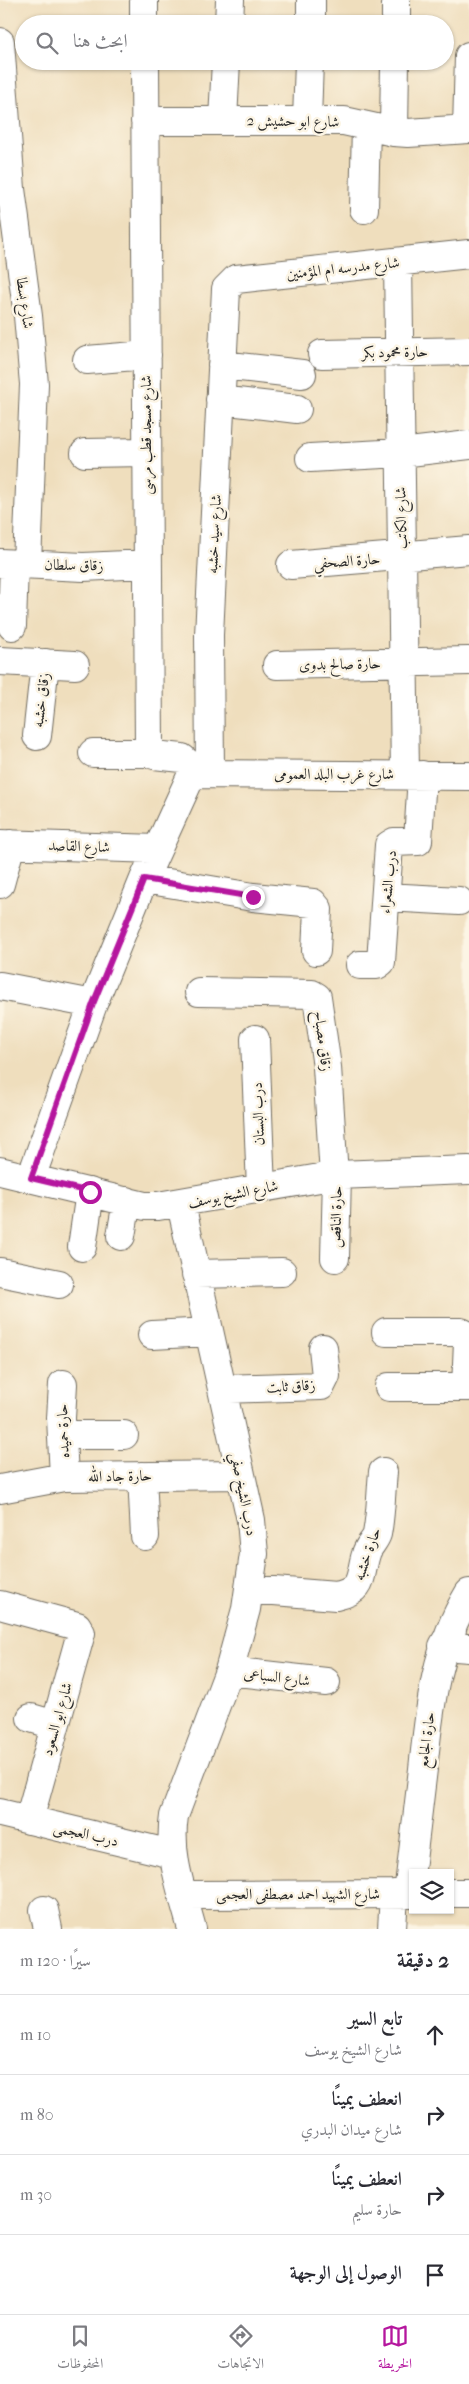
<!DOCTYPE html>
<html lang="ar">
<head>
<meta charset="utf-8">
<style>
	:root { --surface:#fff; --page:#f2f2f3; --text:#2b2b33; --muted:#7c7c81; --line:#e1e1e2; --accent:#b5179e }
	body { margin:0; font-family:"IM FELL French Canon",Amiri,serif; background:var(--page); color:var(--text); direction:rtl }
	.controls { position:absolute; right:15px; bottom:15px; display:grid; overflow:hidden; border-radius:0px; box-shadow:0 1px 4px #0004 }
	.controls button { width:45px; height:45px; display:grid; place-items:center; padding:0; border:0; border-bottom:1px solid var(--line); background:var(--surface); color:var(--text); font:25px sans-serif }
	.stop { position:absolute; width:15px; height:15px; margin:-11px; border:4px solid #b5179e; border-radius:50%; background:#fff }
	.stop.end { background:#b5179e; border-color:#fff; box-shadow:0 1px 5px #0008 }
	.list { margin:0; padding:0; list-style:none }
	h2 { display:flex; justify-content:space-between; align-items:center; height:65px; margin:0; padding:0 20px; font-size:21px }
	h2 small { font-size:16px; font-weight:400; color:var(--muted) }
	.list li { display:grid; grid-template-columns:32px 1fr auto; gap:15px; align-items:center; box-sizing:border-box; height:80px; padding:0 20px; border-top:1px solid var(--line) }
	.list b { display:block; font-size:19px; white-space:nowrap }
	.list p { margin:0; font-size:16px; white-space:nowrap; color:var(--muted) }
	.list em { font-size:16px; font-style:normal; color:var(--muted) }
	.icon { flex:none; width:28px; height:28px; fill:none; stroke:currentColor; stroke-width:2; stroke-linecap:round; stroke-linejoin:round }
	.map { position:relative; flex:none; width:469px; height:1929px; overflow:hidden; direction:ltr }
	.search { position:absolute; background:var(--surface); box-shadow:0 1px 4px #0004; left:15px; right:15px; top:15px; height:55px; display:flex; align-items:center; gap:12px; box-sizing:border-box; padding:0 18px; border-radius:28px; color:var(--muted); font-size:19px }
	.sheet { height:385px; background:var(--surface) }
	nav { display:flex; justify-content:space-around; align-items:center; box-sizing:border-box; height:70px; border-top:1px solid var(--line); background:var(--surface); font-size:14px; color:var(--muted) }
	nav a { display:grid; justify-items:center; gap:2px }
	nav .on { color:var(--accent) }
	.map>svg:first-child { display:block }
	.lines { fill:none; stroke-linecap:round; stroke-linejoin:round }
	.minor-casing { stroke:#706a5e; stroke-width:30 }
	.minor { stroke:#fff; stroke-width:28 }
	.route { stroke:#b5179e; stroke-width:6 }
	.labels { text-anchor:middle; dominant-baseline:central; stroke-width:5; stroke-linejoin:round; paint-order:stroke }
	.street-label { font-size:15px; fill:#2b2b2b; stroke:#fcf5e5 }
</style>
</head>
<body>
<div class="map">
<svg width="469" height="1929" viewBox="0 0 469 1929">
	<rect width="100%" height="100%" fill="#fcf5e5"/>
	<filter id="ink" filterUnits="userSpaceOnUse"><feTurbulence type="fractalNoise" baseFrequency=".02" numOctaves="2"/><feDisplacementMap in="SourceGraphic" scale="10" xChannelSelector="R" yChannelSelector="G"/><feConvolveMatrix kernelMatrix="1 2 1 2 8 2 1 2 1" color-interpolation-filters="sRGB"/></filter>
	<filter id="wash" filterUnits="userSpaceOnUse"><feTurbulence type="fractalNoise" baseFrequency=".0096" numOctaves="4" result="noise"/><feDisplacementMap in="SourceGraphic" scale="20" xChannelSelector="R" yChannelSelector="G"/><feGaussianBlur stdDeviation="1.12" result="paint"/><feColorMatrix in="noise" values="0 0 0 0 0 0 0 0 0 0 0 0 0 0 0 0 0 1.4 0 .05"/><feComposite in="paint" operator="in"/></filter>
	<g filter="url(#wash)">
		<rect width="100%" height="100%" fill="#efdebd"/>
	</g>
	<g filter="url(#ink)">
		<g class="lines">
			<defs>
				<path id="minor" d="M 144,0 L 144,24
					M 229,24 L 230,0
					M 311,24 L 311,0
					M 396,24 L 396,0
					M 0,42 L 11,189 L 28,316 L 34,384 L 27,564
					M 145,61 L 149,750 L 154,755 L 182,758 L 199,774
					M 223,120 L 226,61
					M 307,120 L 309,61
					M 145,121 L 344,121 L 394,132 L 408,133 L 469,129
					M 467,129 L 469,56
					M 394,132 L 395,61
					M 364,209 L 366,126
					M 398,262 L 405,774
					M 322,354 L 469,351
					M 87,360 L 147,355
					M 222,365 L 302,374
					M 220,400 L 297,409
					M 85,453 L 146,452
					M 310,458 L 401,453 L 469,445
					M 0,563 L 83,567 L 147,564
					M 291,565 L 469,550
					M 12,626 L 14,564
					M 0,661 L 75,665
					M 277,665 L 469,661
					M 37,736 L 45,663
					M 93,753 L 151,753
					M 210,774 L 209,635 L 226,289 L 236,279 L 469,254
					M 0,844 L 157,849
					M 144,879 L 253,897 L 313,903 L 318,909 L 316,951
					M 0,884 L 11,844
					M 386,897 L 459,901
					M 360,965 L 377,965 L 381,962 L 389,845 L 394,842 L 418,841 L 422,775
					M 0,986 L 93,1004
					M 199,992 L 312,994 L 317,997 L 327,1067 L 334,1176
					M 255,1039 L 261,1189
					M 0,1171 L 145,1206 L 158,1206 L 337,1175 L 469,1170
					M 31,1178 L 93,1004 L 144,879 L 191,776 L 199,774 L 469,776
					M 181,1204 L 251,1520 L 254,1554 L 246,1609 L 229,1671 L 174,1816 C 168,1855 182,1891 192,1929
					M 121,1236 L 127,1201
					M 82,1247 L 90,1192
					M 335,1258 L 337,1175
					M 0,1272 L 59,1284
					M 196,1274 L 282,1272
					M 386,1332 L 461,1332 L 467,1335 L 468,1341 L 466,1387
					M 152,1335 L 209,1332
					M 63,1384 L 61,1418 L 64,1477
					M 389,1387 L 469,1387
					M 222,1389 L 321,1386 L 326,1376 L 323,1348
					M 62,1435 L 124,1435
					M 142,1476 L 145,1536
					M 0,1489 L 64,1477 L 241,1475
					M 249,1589 L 336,1596 C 365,1590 359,1576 366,1554 C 368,1546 375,1541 377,1534 C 381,1514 381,1492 383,1472
					M 0,1605 L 77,1626 L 81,1633 L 29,1820
					M 452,1630 L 443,1646 L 469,1648
					M 229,1671 L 326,1682
					M 31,1718 L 55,1725
					M 0,1813 L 172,1854
					M 450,1893 L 469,1893
					M 408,1894 C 413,1852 418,1810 423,1769 C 430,1704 435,1650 469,1593
					M 183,1895 L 413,1894
					M 44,1910 L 48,1929
					M 392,1929 L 394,1894"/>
			</defs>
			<use href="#minor" class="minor-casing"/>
			<use href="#minor" class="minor"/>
		</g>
	</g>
	<g class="lines" filter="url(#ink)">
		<path class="route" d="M 90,1192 L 31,1178 L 93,1004 L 144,879 L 253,897"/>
	</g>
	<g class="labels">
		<g class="street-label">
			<text transform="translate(293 121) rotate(1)">شارع ابو حشيش 2</text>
			<text transform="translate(343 268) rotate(-6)">شارع مدرسه ام المؤمنين</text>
			<text transform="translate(25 303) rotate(82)">شارع بسطا</text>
			<text transform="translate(395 352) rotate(-1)">حارة محمود بكر</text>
			<text transform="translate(146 435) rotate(-90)">شارع مسجد قطب مرسى</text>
			<text transform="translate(401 518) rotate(-91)">شارع الكاتب</text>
			<text transform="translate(214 534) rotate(-87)">شارع سيد خشبه</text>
			<text transform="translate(347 561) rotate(-4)">حارة الصحفي</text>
			<text transform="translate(74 565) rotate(1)">زقاق سلطان</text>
			<text transform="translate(340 664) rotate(-1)">حارة صالح بدوى</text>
			<text transform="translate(41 700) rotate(-83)">زقاق خشبه</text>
			<text x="334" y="774">شارع غرب البلد العمومى</text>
			<text transform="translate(79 846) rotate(2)">شارع القاصد</text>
			<text transform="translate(388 882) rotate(-84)">درب الشعراء</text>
			<text transform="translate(323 1041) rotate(83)">زقاق مصباح</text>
			<text transform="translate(258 1114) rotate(-92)">درب البستان</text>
			<text transform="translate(233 1194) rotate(-11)">شارع الشيخ يوسف</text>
			<text transform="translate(336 1217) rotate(-89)">حارة الناقص</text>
			<text transform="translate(291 1386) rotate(-3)">زقاق ثابت</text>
			<text transform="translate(63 1431) rotate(-92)">حارة حميده</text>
			<text transform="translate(120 1476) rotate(-1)">حارة جاد الله</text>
			<text transform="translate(244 1494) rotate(79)">درب الشيخ صفي</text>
			<text transform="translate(367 1554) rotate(-71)">حارة خشبه</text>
			<text transform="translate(277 1677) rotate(7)">شارع السباعى</text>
			<text transform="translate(57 1719) rotate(-74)">شارع ابو السعود</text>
			<text transform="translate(426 1740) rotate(-83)">حارة الجامع</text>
			<text transform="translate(86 1834) rotate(13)">درب العجمى</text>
			<text x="298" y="1894">شارع الشهيد احمد مصطفى العجمى</text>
		</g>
	</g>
</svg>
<div class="controls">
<button><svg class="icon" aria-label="layers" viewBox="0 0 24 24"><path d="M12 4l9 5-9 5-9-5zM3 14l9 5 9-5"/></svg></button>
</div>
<div class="stop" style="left:90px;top:1192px"></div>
<div class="stop end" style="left:253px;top:897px"></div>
<div class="search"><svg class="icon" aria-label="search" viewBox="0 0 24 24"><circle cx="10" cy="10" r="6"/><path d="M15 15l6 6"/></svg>ابحث هنا</div>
</div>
<section class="sheet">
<h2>2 دقيقة<small>سيرًا · 120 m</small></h2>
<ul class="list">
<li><svg class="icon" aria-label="ahead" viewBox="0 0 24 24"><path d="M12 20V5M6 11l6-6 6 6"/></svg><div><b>تابع السير</b><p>شارع الشيخ يوسف</p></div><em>10 m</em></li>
<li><svg class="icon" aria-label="right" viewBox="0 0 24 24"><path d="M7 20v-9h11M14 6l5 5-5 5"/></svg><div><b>انعطف يمينًا</b><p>شارع ميدان البدري</p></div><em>80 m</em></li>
<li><svg class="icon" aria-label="right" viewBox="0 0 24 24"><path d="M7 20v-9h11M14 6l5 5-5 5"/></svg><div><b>انعطف يمينًا</b><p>حارة سليم</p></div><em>30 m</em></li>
<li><svg class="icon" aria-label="arrive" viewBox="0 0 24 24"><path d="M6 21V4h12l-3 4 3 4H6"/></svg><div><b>الوصول إلى الوجهة</b></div></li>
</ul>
</section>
<nav>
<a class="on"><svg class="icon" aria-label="map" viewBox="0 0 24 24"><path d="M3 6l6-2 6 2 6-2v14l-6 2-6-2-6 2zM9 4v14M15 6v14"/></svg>الخريطة</a>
<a><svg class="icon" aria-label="directions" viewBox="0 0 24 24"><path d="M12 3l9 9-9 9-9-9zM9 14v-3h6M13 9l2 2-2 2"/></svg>الاتجاهات</a>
<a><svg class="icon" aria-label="saved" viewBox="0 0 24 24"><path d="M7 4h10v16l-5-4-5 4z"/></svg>المحفوظات</a>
</nav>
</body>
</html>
